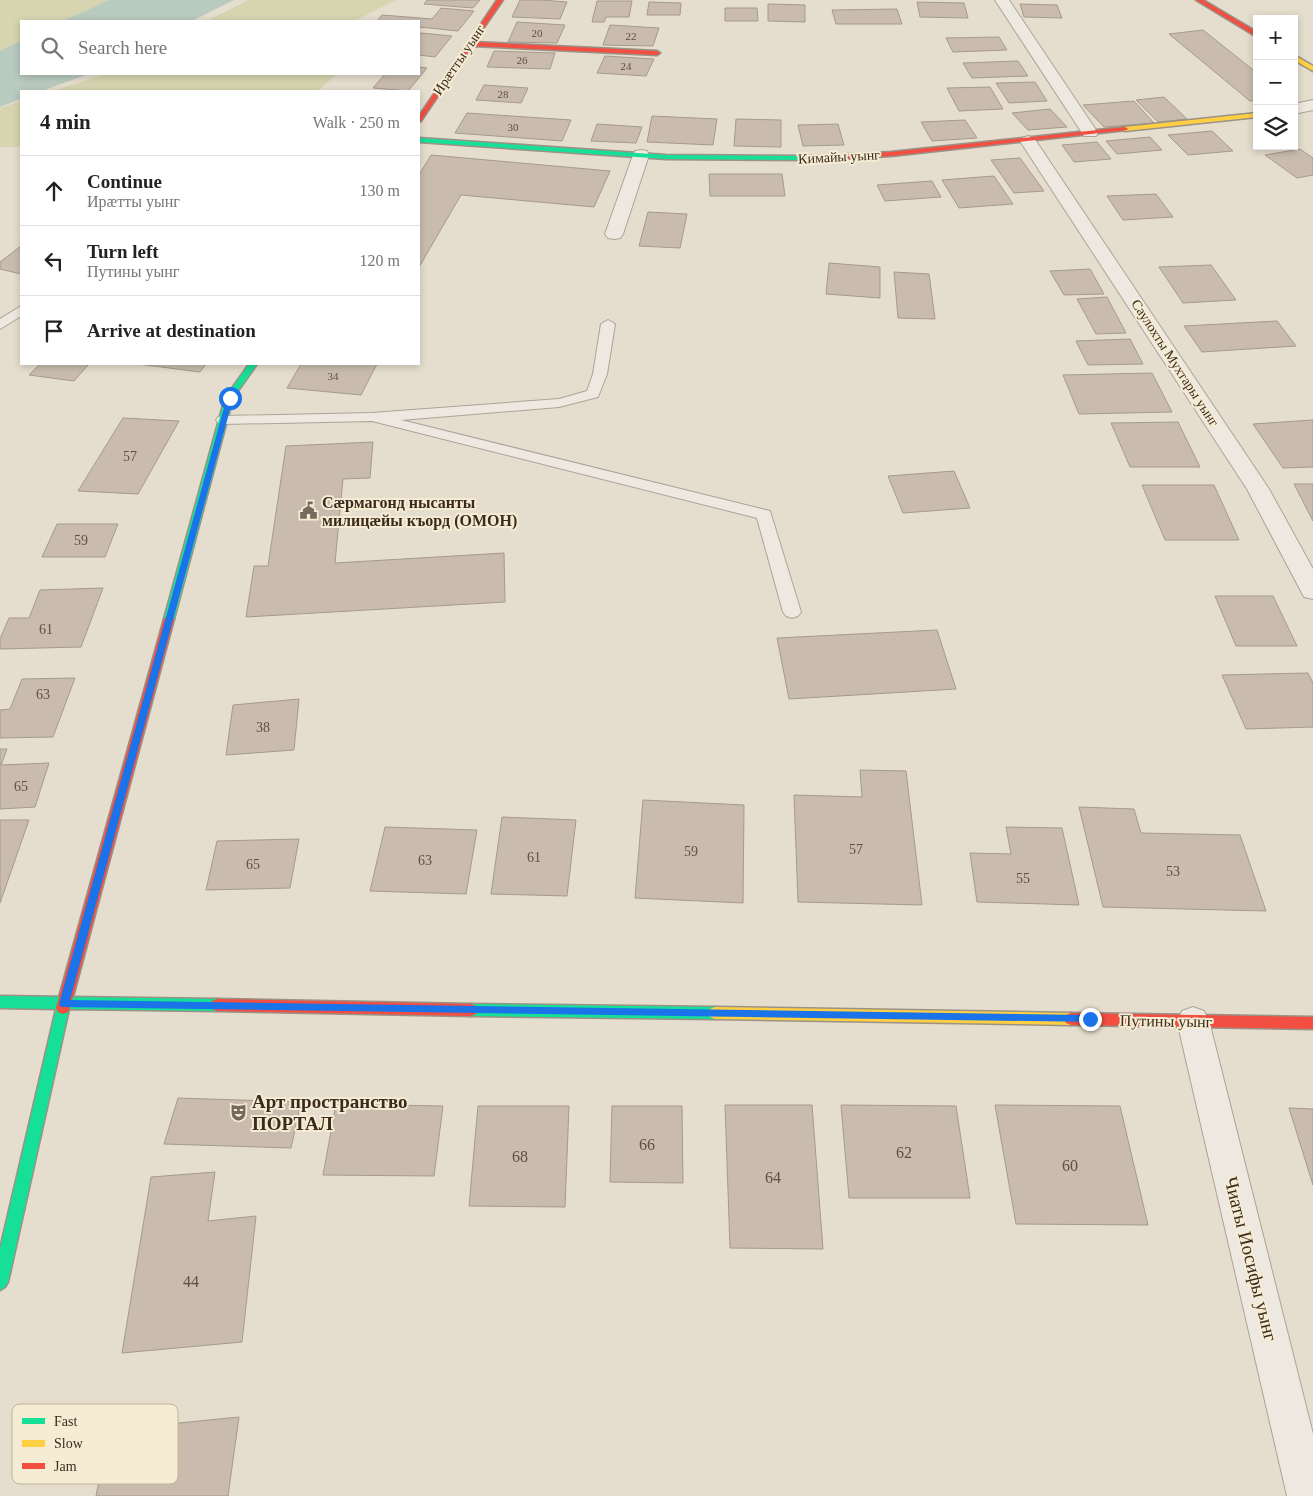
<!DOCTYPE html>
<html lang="en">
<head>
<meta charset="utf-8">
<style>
	:root { --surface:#fff; --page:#f2f2f2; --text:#222; --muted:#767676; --line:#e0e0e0 }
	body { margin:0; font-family:"Times New Roman",serif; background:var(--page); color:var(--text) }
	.controls { position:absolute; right:15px; top:15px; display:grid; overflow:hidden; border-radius:0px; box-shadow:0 2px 8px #0003 }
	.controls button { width:45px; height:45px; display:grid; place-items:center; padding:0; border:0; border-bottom:1px solid var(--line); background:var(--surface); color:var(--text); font:25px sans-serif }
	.stop { position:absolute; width:15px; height:15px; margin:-11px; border:4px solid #1a73e8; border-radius:50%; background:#fff }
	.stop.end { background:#1a73e8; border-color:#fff; box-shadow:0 1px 5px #0008 }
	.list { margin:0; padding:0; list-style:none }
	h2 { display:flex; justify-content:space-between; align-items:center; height:65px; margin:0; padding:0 20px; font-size:21px }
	h2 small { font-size:16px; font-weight:400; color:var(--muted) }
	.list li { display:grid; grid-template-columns:32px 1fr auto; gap:15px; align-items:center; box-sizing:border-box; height:70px; padding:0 20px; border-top:1px solid var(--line) }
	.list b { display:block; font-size:19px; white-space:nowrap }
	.list p { margin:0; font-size:16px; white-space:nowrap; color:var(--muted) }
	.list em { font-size:16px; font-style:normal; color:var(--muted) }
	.icon { flex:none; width:28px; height:28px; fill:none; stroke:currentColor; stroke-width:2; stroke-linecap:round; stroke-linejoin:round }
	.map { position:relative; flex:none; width:1313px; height:1496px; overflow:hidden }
	.search { position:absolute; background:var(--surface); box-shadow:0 2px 8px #0003; left:20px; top:20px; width:400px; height:55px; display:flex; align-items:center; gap:12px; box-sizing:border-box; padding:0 18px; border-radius:0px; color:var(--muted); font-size:19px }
	.panel { position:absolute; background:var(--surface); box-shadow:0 2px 8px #0003; left:20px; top:90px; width:400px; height:275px; border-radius:0px }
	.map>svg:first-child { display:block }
	.green { fill:#d6d5b0 }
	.water { fill:#b9cabf }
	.building { fill:#c9bcaf; stroke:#a6998d }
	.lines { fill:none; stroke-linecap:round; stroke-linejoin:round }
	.lane-casing { stroke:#aba397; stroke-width:2 }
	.street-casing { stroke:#aba397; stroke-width:2 }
	.fast-casing { stroke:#9a9286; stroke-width:3 }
	.slow-casing { stroke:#9a9286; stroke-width:3 }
	.jam-casing { stroke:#9a9286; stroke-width:3 }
	.lane { fill:#eee9e0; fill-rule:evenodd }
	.street { fill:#eee9e0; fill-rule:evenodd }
	.fast { fill:#16e098; fill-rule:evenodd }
	.slow { fill:#ffcf43; fill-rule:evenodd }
	.jam { fill:#f24e42; fill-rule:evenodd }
	.route { fill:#1a73e8 }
	.labels { text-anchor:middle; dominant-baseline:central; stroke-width:4; stroke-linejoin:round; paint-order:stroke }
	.far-number-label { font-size:11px; fill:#5e4f42 }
	.far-street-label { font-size:14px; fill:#3a2b1e; stroke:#f6ecd4 }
	.number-label { font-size:14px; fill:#5e4f42 }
	.poi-label { font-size:16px; font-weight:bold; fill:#3a2b1e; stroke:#f6ecd4; text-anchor:start }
	.street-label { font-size:16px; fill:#3a2b1e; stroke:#f6ecd4 }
	.near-number-label { font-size:16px; fill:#5e4f42 }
	.near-poi-label { font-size:19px; font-weight:bold; fill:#3a2b1e; stroke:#f6ecd4; text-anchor:start }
	.near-street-label { font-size:19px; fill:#3a2b1e; stroke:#f6ecd4 }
	.key { fill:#f6ecd4; stroke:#beb29d; stroke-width:1 }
	.key-label { font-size:14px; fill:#3a2b1e }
</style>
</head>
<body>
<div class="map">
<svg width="1313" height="1496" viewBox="0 0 1313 1496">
	<rect width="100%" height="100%" fill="#e5dece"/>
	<path class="green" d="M 0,0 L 109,0 L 63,21 L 21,21 L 21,41 L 0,51 Z
		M 248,0 L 396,0 L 354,21 L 207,21 Z
		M 105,74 L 337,74 L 318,91 L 53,91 Z
		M 21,101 L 21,147 L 0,147 L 0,108 Z"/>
	<path class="water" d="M 109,0 L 234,0 L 192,21 L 63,21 Z
		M 21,41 L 21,74 L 88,74 L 42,91 L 21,91 L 21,99 L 0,107 L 0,51 Z"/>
	<path class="building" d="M 427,0 L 480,0 L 473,8 L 424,4 Z
		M 520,0 L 541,0 L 567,2 L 560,19 L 512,17 Z
		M 597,1 L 632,1 L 629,17 L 606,17 L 604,22 L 592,22 Z
		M 649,2 L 681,3 L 680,15 L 647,15 Z
		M 917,2 L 964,3 L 968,18 L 920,17 Z
		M 768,4 L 805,5 L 805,22 L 768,21 Z
		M 1020,4 L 1057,5 L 1062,18 L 1024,17 Z
		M 441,8 L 474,11 L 458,31 L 419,27 L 419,21 L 377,21 L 382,15 L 432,19 Z
		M 725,8 L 757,8 L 758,21 L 725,21 Z
		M 897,9 L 902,24 L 836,24 L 832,10 Z
		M 517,22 L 565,25 L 557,43 L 508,42 Z
		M 610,25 L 659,28 L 653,46 L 603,45 Z
		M 1203,30 L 1257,73 L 1257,100 L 1250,101 L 1169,34 Z
		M 421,33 L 452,36 L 435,57 L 419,55 L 419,36 Z
		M 999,37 L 1007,50 L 953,52 L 946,38 Z
		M 494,51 L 555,53 L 550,69 L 487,67 Z
		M 605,56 L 654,59 L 646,76 L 597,73 Z
		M 1018,61 L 1028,76 L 972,78 L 963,63 Z
		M 419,67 L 427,68 L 408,91 L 373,88 L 385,74 L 419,74 Z
		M 1035,82 L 1047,101 L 1009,103 L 996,83 Z
		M 484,85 L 528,88 L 521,103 L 476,100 Z
		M 990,87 L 1003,109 L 959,111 L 947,88 Z
		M 1164,97 L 1187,119 L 1158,122 L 1136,100 Z
		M 1134,101 L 1154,123 L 1104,127 L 1083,105 Z
		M 1050,109 L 1067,127 L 1028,130 L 1012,113 Z
		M 467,113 L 571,120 L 562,141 L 455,133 Z
		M 652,116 L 717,119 L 713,145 L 647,142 Z
		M 736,119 L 781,120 L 781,147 L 734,146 Z
		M 965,120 L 977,138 L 932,141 L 921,122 Z
		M 597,124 L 642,127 L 636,143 L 591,141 Z
		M 838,124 L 844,145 L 803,146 L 798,125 Z
		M 1212,131 L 1233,151 L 1188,155 L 1168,135 Z
		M 1150,137 L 1162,150 L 1117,154 L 1106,141 Z
		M 1097,142 L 1111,159 L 1074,162 L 1062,145 Z
		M 1300,149 L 1313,158 L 1313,175 L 1297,178 L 1265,155 Z
		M 431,155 L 610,171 L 594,207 L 461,195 L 419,267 L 419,175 Z
		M 1020,158 L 1044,191 L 1014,193 L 991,160 Z
		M 709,174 L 782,174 L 785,196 L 710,196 Z
		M 994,176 L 1013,204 L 959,208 L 942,180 Z
		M 932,181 L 941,197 L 885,201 L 877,185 Z
		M 1156,194 L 1173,217 L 1123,220 L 1107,196 Z
		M 648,212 L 687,214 L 680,248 L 639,246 Z
		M 21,246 L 21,274 L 0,269 L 0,262 Z
		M 829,263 L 880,267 L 880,298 L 826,294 Z
		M 1211,265 L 1236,300 L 1183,303 L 1159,267 Z
		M 1090,269 L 1104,294 L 1064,295 L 1050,271 Z
		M 894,272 L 929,274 L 935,319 L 898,318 Z
		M 1107,297 L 1126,333 L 1096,334 L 1077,299 Z
		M 1277,321 L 1296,346 L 1202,352 L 1184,326 Z
		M 1130,339 L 1143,364 L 1088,365 L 1076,341 Z
		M 40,364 L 89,364 L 74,381 L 29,375 Z
		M 138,364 L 206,364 L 200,372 Z
		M 301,364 L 377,364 L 361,395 L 287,388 Z
		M 1152,373 L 1172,412 L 1079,414 L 1063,375 Z
		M 123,418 L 179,421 L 138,494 L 78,491 Z
		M 1313,420 L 1313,467 L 1283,468 L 1253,424 Z
		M 1178,422 L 1200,467 L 1130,467 L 1111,423 Z
		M 373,442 L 370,478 L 343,479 L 335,563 L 504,553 L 505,602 L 246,617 L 254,566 L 268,566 L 286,446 Z
		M 954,471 L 970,508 L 903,513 L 888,476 Z
		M 1294,484 L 1313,484 L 1313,521 Z
		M 1142,485 L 1214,485 L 1239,540 L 1165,540 Z
		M 57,524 L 118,524 L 105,557 L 42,557 Z
		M 103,588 L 81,647 L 0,649 L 0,639 L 9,618 L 29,618 L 40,590 Z
		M 1215,596 L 1273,596 L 1297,646 L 1236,646 Z
		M 937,630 L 956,689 L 789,699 L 777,638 Z
		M 1308,673 L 1313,683 L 1313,727 L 1246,729 L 1222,675 Z
		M 75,678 L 53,737 L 0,738 L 0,710 L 10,709 L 22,679 Z
		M 299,699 L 294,750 L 226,755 L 233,705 Z
		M 0,749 L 7,749 L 1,765 L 49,763 L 35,807 L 0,809 Z
		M 860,770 L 906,771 L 922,905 L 798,902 L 794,795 L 862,797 Z
		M 643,800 L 744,805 L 743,903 L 635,898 Z
		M 1079,807 L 1134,809 L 1141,833 L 1240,835 L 1266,911 L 1103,907 Z
		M 502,817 L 576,820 L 567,896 L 491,894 Z
		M 0,820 L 29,820 L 0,903 Z
		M 385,827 L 477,830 L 466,894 L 370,891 Z
		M 1006,827 L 1062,828 L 1079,905 L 977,902 L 970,853 L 1011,854 Z
		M 299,839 L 290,888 L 206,890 L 217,841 Z
		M 178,1098 L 301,1102 L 291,1148 L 164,1144 Z
		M 336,1104 L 443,1106 L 434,1176 L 323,1175 Z
		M 725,1105 L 812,1105 L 823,1249 L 730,1248 Z
		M 841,1105 L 956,1106 L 970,1198 L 849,1198 Z
		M 995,1105 L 1120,1106 L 1148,1225 L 1016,1224 Z
		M 478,1106 L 569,1106 L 565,1207 L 469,1206 Z
		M 612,1106 L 682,1106 L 683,1183 L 610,1182 Z
		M 1289,1108 L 1313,1109 L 1313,1185 Z
		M 215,1172 L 208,1221 L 256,1216 L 242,1342 L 122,1353 L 151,1177 Z
		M 239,1417 L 228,1496 L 96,1496 L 109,1430 Z"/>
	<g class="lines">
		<defs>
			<path id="lane" d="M 21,306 L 21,316 L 0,329 L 0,319 Z
				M 608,320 L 615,324 L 607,374 L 598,397 L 559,407 L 401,420 L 770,511 L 801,612 L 798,616 L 792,618 L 786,616 L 783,612 L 757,518 L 372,421 L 223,424 L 218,423 L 216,420 L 218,417 L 223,416 L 372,413 L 559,399 L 587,391 L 593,374 L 601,324 Z"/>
			<path id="street" d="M 995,0 L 1009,0 L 1098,133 L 1096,136 L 1084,136 Z
				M 1313,100 L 1313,110 L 1294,114 L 1294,104 Z
				M 1028,136 L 1034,138 L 1036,141 L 1269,489 L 1313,569 L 1313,599 L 1304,597 L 1247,489 L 1020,141 L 1022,138 Z
				M 641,150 L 647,151 L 649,155 L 623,234 L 620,238 L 614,239 L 608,238 L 605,234 L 633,155 L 635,151 Z
				M 1193,1007 L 1204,1011 L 1209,1021 L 1313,1434 L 1313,1496 L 1287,1496 L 1177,1021 L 1182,1011 Z"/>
			<path id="fast" d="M 419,138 L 666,155 L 816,156 L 819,158 L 816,160 L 666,159 L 419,142 Z
				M 249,364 L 257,364 L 233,398 L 174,619 L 169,623 L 165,622 L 164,619 L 225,398 Z
				M 0,996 L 217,999 L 222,1001 L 224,1005 L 222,1009 L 217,1011 L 69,1009 L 8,1282 L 5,1287 L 0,1290 L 0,1249 L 56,1009 L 0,1008 Z
				M 471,1004 L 715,1007 L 720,1009 L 722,1013 L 720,1017 L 715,1019 L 471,1016 L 466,1014 L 464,1010 L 466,1006 Z"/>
			<path id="slow" d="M 1294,55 L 1313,66 L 1313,71 L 1294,60 Z
				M 1257,113 L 1257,117 L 1125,131 L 1122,129 L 1125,127 Z
				M 715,1007 L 1071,1013 L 1076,1015 L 1078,1019 L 1076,1023 L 1071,1025 L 715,1019 L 710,1017 L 708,1013 L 710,1009 Z"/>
			<path id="jam" d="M 497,0 L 503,0 L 474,42 L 657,51 L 660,53 L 657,55 L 472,46 L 421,121 L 419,122 L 419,116 Z
				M 1196,0 L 1203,0 L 1257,32 L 1257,37 Z
				M 1125,127 L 1128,129 L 1127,130 L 891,156 L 816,160 L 813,158 L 816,156 L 891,152 Z
				M 169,615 L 174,619 L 70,1008 L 68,1012 L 63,1014 L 58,1012 L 56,1008 L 164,619 Z
				M 217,999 L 471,1004 L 476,1006 L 478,1010 L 476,1014 L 471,1016 L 217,1011 L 212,1009 L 210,1005 L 212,1001 Z
				M 1071,1013 L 1313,1017 L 1313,1029 L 1071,1025 L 1066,1023 L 1064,1019 L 1066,1015 Z"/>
		</defs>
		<use href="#lane" class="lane-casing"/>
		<use href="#street" class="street-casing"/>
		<use href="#fast" class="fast-casing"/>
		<use href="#slow" class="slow-casing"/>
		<use href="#jam" class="jam-casing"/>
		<use href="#lane" class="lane"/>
		<use href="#street" class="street"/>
		<use href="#fast" class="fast"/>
		<use href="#slow" class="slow"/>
		<use href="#jam" class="jam"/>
	</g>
	<path class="route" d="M 227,397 L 233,398 L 70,1000 L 1090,1015 L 1094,1016 L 1094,1022 L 61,1007 L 59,1004 Z"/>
	<defs>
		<symbol id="civic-bare" viewBox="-9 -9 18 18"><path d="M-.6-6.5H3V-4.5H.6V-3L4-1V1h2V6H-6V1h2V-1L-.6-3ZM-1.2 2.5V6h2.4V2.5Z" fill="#766a5c" stroke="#f6ecd4" stroke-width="2.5" paint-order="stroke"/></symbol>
		<symbol id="theatre-bare" viewBox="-9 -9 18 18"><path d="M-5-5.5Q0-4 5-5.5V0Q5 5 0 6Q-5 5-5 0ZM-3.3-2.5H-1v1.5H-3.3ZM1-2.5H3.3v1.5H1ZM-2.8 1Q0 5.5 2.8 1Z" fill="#766a5c" stroke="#f6ecd4" stroke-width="2.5" paint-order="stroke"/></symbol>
	</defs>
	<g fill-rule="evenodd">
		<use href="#civic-bare" x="296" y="498" width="25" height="25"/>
		<use href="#theatre-bare" x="226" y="1100" width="25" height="25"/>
	</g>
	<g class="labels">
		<g class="far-number-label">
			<text x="537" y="33">20</text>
			<text x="631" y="36">22</text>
			<text x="522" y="60">26</text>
			<text x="626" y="66">24</text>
			<text x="503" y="94">28</text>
			<text x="513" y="127">30</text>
			<text x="333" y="376">34</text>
		</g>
		<g class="far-street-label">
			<text transform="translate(459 60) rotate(-56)">Ирæтты уынг</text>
			<text transform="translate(839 157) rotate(-3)">Кимайы уынг</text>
			<text transform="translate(1175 363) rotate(57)">Саулохты Мухтары уынг</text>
		</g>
		<g class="number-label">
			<text x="130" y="456">57</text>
			<text x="81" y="540">59</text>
			<text x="46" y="629">61</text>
			<text x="43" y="694">63</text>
			<text x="263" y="727">38</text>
			<text x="21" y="786">65</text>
			<text x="856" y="849">57</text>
			<text x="691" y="851">59</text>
			<text x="534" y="857">61</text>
			<text x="425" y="860">63</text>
			<text x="253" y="864">65</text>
			<text x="1173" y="871">53</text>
			<text x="1023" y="878">55</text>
		</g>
		<g class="poi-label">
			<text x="322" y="502">Сæрмагонд нысанты<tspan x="322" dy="18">милицæйы къорд (ОМОН)</tspan></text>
		</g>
		<g class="street-label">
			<text transform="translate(1166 1021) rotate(1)">Путины уынг</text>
		</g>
		<g class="near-number-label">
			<text x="647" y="1144">66</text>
			<text x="904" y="1152">62</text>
			<text x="520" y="1156">68</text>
			<text x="1070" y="1165">60</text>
			<text x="773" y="1177">64</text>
			<text x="191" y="1281">44</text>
		</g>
		<g class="near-poi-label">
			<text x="252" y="1101">Арт пространство<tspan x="252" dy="22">ПОРТАЛ</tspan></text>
		</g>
		<g class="near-street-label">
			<text transform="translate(1251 1259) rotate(76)">Чиаты Иосифы уынг</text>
		</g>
	</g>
	<rect x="12" y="1404" width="166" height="80" rx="8" class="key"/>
	<rect x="22" y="1418" width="23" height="6" fill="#16e098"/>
	<rect x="22" y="1440" width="23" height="7" fill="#ffcf43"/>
	<rect x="22" y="1463" width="23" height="6" fill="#f24e42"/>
	<g class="key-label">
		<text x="54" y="1426">Fast</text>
		<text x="54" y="1448">Slow</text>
		<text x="54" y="1471">Jam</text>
	</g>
</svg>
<div class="controls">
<button>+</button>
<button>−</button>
<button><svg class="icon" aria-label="layers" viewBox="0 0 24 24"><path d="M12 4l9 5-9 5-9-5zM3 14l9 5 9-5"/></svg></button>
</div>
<div class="stop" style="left:230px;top:398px"></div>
<div class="stop end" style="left:1090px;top:1019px"></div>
<div class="search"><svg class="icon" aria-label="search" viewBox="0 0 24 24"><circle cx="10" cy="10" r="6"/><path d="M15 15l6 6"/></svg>Search here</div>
<section class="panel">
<h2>4 min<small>Walk · 250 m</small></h2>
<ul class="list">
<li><svg class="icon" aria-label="ahead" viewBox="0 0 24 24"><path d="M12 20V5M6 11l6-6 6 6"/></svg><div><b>Continue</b><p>Ирæтты уынг</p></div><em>130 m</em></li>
<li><svg class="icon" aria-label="left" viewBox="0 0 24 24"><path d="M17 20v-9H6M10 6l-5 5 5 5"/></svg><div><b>Turn left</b><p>Путины уынг</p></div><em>120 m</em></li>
<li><svg class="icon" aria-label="arrive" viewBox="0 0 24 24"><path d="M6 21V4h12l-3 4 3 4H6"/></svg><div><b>Arrive at destination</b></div></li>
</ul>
</section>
</div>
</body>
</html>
